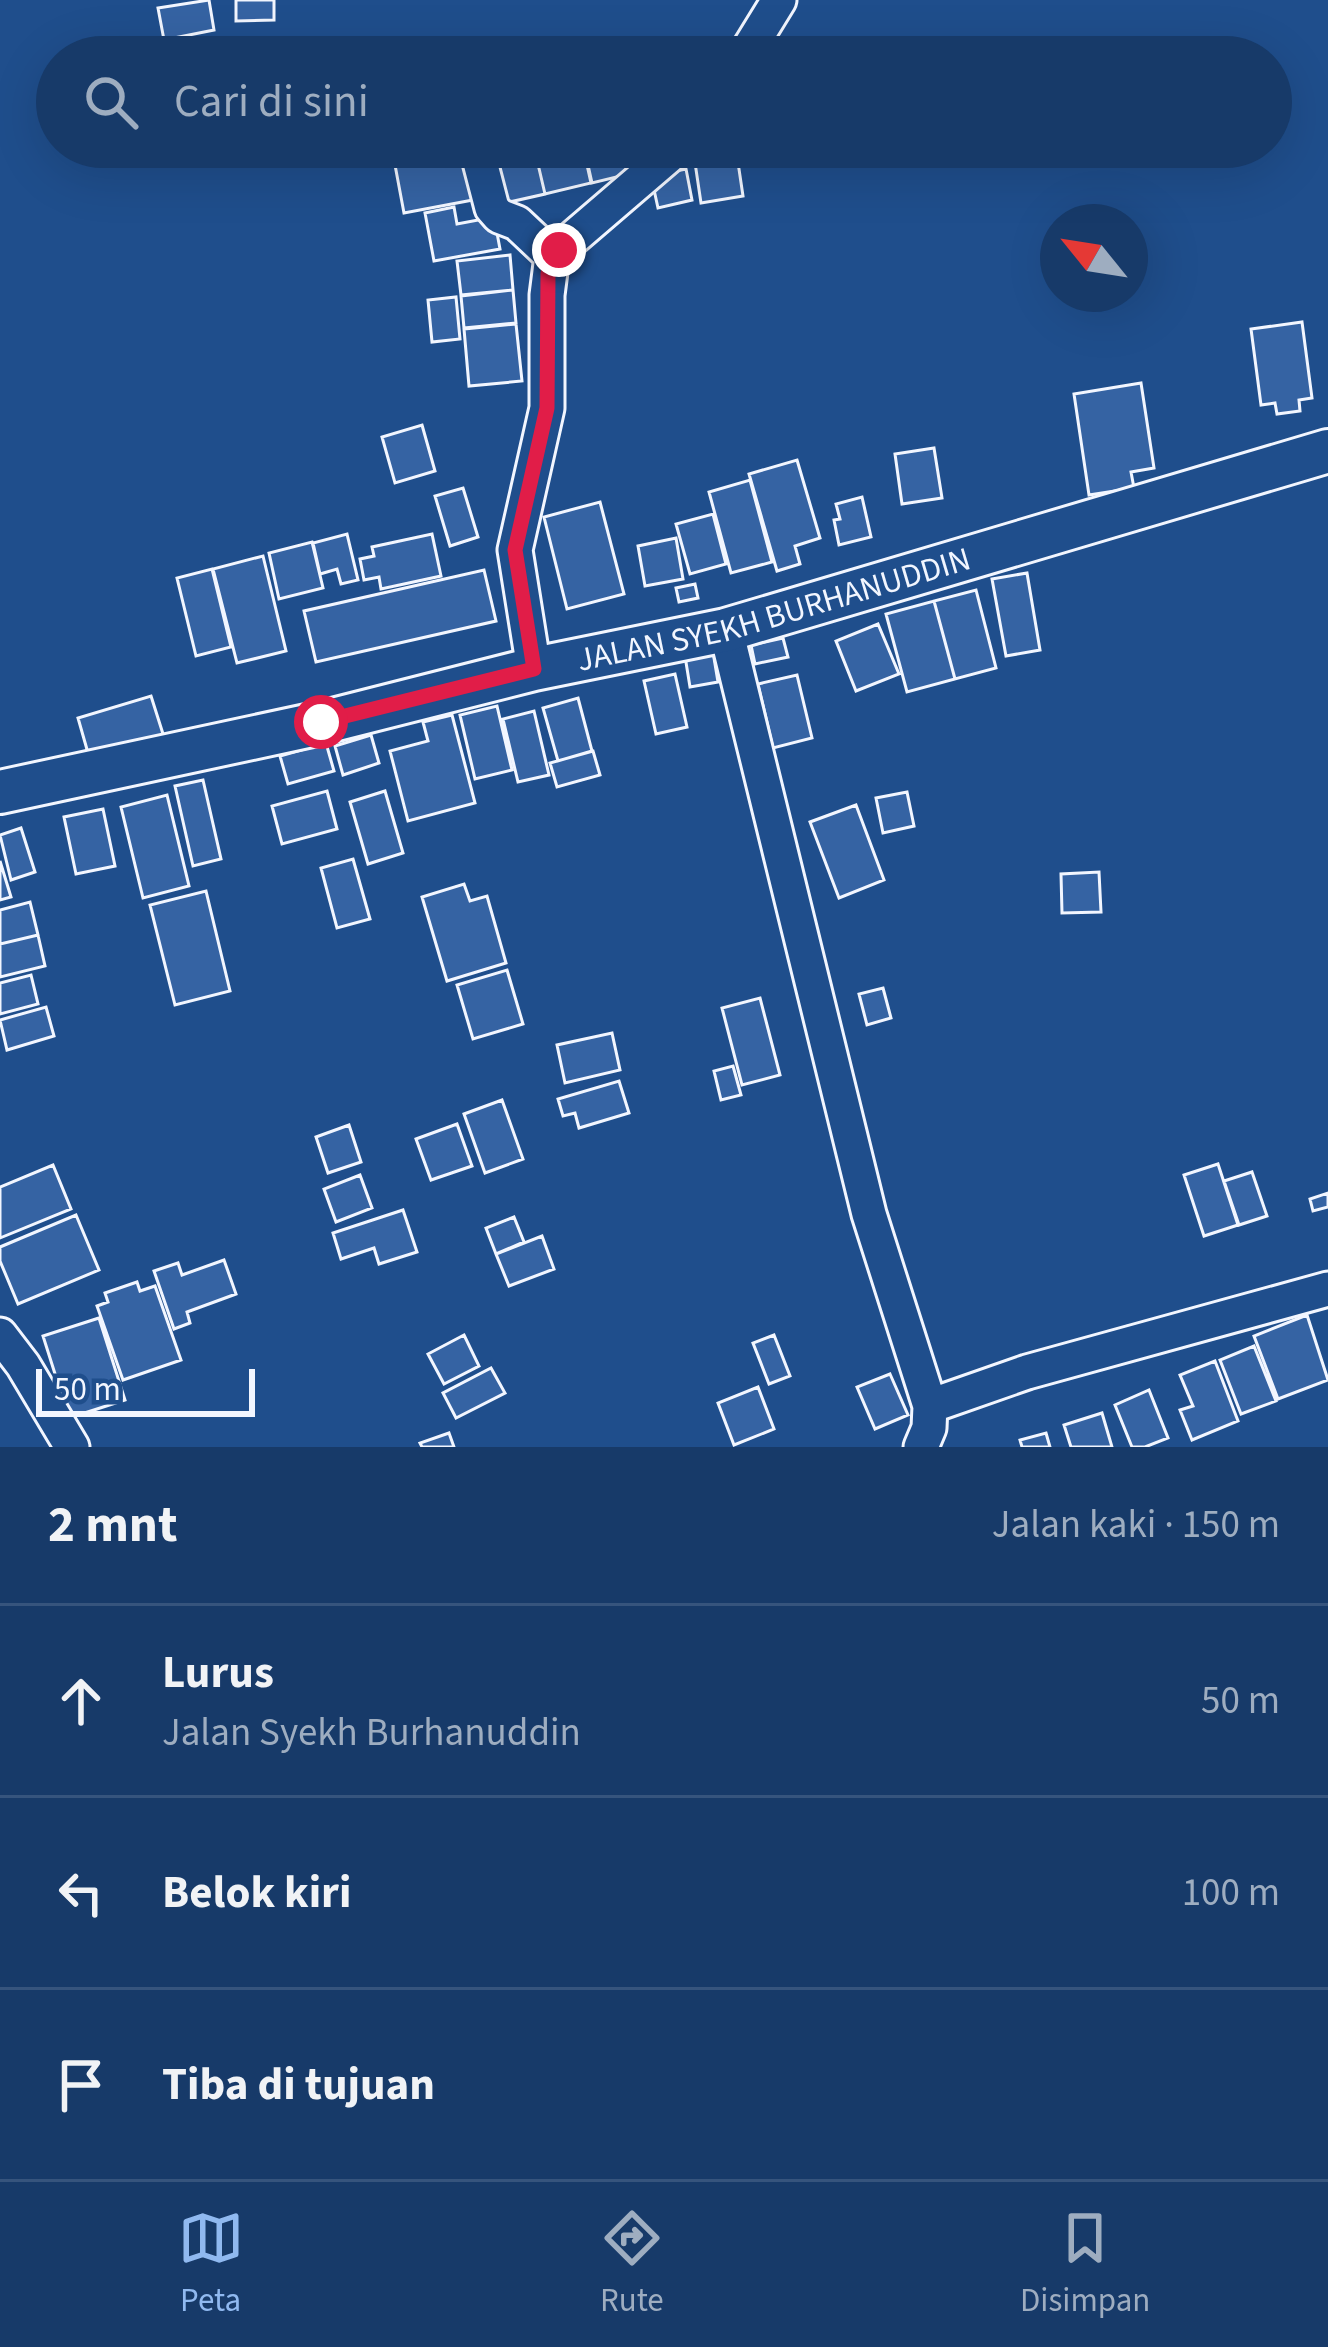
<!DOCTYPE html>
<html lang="id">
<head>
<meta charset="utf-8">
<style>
	:root { --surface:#173a69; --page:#244571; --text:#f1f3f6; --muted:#9eadc0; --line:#36547d; --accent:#90b9f0 }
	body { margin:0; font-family:"Source Sans 3",sans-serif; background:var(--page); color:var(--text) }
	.compass { position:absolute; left:1040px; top:204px; width:108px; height:108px; border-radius:50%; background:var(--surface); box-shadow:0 12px 48px #0002; rotate:300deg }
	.scale { position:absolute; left:36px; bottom:30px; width:219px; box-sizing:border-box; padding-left:12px; border:6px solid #f2f6ff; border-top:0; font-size:33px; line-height:42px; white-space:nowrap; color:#f2f6ff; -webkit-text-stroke:9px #1f4e8c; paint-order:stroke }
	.stop { position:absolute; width:36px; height:36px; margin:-27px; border:9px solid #e11d48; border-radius:50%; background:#fff }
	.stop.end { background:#e11d48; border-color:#fff; box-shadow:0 3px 12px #0008 }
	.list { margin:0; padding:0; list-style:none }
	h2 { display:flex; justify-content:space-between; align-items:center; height:156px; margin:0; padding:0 48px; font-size:51px }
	h2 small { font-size:39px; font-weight:400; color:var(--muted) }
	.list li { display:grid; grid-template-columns:78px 1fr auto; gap:36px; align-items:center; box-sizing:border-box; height:192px; padding:0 48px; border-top:3px solid var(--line) }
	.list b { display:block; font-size:45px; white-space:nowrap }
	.list p { margin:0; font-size:39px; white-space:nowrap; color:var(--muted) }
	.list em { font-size:39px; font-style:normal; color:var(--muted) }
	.icon { flex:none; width:66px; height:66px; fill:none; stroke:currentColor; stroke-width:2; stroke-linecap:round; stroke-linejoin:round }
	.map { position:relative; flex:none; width:1328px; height:1447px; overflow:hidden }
	.search { position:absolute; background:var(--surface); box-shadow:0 12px 48px #0002; left:36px; right:36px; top:36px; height:132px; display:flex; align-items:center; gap:30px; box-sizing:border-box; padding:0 42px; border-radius:66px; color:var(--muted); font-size:45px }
	.sheet { height:732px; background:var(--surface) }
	nav { display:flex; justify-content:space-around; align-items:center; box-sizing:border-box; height:168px; border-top:3px solid var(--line); background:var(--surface); font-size:33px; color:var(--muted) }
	nav a { display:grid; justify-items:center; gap:6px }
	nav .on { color:var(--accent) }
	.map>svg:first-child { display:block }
	.building { fill:#3563a3; stroke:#f2f6ff; stroke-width:3 }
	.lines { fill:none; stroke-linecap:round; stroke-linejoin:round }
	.minor-casing { stroke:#f2f6ff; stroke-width:39 }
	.major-casing { stroke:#f2f6ff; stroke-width:48 }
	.minor { stroke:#1f4e8c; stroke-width:33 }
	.major { stroke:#1f4e8c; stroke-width:42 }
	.route { stroke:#e11d48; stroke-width:15 }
	.labels { text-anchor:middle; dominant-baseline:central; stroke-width:9; stroke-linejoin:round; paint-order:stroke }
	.street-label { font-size:33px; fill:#f2f6ff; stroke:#1f4e8c }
</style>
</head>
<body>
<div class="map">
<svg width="1328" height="1447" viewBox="0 0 1328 1447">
	<rect width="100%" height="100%" fill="#1f4e8c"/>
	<path class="building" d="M 209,0 L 214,30 L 164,40 L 158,8 Z
		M 236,0 L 274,0 L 274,20 L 236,21 Z
		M 488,147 L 534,147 L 545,194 L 501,204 Z
		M 534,147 L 583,147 L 591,183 L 545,194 Z
		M 584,147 L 627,147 L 633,173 L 592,183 Z
		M 736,149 L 743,196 L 701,203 L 694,156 Z
		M 469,152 L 478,199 L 404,213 L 395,165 Z
		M 686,169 L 692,200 L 658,208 L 651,176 Z
		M 454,207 L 457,224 L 494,217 L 500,249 L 434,261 L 425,213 Z
		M 510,255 L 513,290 L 461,295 L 457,261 Z
		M 513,290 L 516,323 L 464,328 L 461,296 Z
		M 456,297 L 460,339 L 432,342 L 428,300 Z
		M 1302,322 L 1312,398 L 1299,400 L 1300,411 L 1277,414 L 1275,403 L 1261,405 L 1251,329 Z
		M 516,324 L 522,381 L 469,386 L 464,329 Z
		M 1141,383 L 1154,468 L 1131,472 L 1134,488 L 1089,495 L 1074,394 Z
		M 422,425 L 435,471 L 395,483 L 382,437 Z
		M 934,448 L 942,498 L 902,504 L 895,454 Z
		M 797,460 L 820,538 L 795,546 L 800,564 L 777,571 L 749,474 Z
		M 750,480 L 772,562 L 731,573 L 709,492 Z
		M 463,488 L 478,537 L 450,546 L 435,496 Z
		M 862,497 L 871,537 L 839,545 L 834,520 L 840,519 L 836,504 Z
		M 600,502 L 624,594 L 567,609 L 544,517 Z
		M 713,514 L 726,564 L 690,574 L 676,524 Z
		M 347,534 L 358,580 L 341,584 L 337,569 L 320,574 L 313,543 Z
		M 432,534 L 441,576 L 381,589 L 379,577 L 364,580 L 360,559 L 374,556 L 372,547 Z
		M 676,538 L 683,579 L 645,586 L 638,546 Z
		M 312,542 L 323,588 L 279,599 L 269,553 Z
		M 263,556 L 286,651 L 237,663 L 213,569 Z
		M 212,569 L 231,647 L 196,656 L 177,578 Z
		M 484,570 L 496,621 L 316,662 L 304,611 Z
		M 1027,573 L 1040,650 L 1006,656 L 992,579 Z
		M 695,584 L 698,598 L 679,602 L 676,588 Z
		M 976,590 L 996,668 L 955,679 L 934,601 Z
		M 934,601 L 955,679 L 907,692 L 886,614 Z
		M 878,624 L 899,674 L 856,691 L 836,641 Z
		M 783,638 L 788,657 L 755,664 L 751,645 Z
		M 712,646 L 718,682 L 690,687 L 684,650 Z
		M 675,674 L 687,727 L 656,734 L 644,681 Z
		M 797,675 L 812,738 L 773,748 L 758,684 Z
		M 151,696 L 164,737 L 90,760 L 78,718 Z
		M 578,698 L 592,751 L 558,761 L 543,708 Z
		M 497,706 L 512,770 L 475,779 L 460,715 Z
		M 534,711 L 549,775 L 518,782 L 503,719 Z
		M 452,715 L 475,803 L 408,821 L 390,751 L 428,741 L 423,722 Z
		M 371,735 L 379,763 L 343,775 L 335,746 Z
		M 326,743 L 334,771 L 288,784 L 280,756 Z
		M 593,751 L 600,775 L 557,787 L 550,763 Z
		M 203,780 L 221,859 L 193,866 L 175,786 Z
		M 327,791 L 337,829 L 282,844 L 272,806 Z
		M 385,791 L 403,853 L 368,864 L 350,802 Z
		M 907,792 L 914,826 L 883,833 L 876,798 Z
		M 167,795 L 189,886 L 143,898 L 121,807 Z
		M 856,805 L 884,880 L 839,898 L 810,822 Z
		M 103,809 L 115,866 L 76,874 L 64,817 Z
		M 21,828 L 35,872 L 11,880 L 0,835 Z
		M 353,859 L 370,919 L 337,928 L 321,868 Z
		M 0,861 L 11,897 L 0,900 Z
		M 1099,872 L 1101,912 L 1062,913 L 1061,874 Z
		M 464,884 L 470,901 L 487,896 L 506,963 L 447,981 L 422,897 Z
		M 206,891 L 230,991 L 175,1005 L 150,905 Z
		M 30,902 L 38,935 L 0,944 L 0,910 Z
		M 38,935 L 45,966 L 0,977 L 0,944 Z
		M 507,970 L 523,1024 L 473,1039 L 457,985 Z
		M 31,975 L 38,1004 L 0,1014 L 0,983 Z
		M 883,988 L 891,1018 L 867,1025 L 859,994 Z
		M 760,998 L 780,1075 L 742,1085 L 722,1008 Z
		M 46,1007 L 54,1036 L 7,1050 L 0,1020 Z
		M 612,1033 L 620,1070 L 565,1083 L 557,1045 Z
		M 733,1066 L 741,1095 L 721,1100 L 714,1071 Z
		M 619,1081 L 629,1113 L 579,1128 L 575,1113 L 563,1116 L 558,1099 Z
		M 502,1100 L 523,1159 L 485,1173 L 464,1114 Z
		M 457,1124 L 472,1166 L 431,1180 L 416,1139 Z
		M 349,1125 L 361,1162 L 328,1173 L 316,1137 Z
		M 1218,1164 L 1238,1225 L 1204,1236 L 1184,1175 Z
		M 53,1165 L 71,1209 L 0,1238 L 0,1187 Z
		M 1252,1172 L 1267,1216 L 1239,1225 L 1224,1181 Z
		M 360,1175 L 372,1208 L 336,1222 L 324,1189 Z
		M 1328,1193 L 1328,1207 L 1313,1211 L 1310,1199 Z
		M 403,1210 L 417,1252 L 379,1264 L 374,1248 L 341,1259 L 333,1233 Z
		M 76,1215 L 99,1270 L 18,1304 L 0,1261 L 0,1247 Z
		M 514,1217 L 524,1242 L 496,1254 L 486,1228 Z
		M 542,1236 L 554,1269 L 509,1286 L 496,1254 Z
		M 224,1260 L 236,1294 L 187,1312 L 190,1323 L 174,1329 L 154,1271 L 178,1263 L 182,1275 Z
		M 137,1282 L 140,1291 L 155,1286 L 181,1360 L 123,1380 L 97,1306 L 108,1302 L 105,1293 Z
		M 1307,1315 L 1328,1380 L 1278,1399 L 1254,1336 Z
		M 99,1318 L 125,1400 L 69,1418 L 43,1336 Z
		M 464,1335 L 479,1366 L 444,1384 L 428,1354 Z
		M 774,1335 L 790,1376 L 769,1384 L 753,1343 Z
		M 1254,1346 L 1276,1401 L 1241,1414 L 1220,1360 Z
		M 1215,1361 L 1238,1421 L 1192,1440 L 1180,1410 L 1193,1406 L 1180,1375 Z
		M 491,1368 L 505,1393 L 456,1418 L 443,1393 Z
		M 890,1374 L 908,1415 L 875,1429 L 857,1387 Z
		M 758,1387 L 774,1429 L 734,1445 L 718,1403 Z
		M 1149,1390 L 1168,1438 L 1145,1447 L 1132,1447 L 1115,1405 Z
		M 1102,1413 L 1112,1447 L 1071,1447 L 1064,1425 Z
		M 449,1433 L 454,1447 L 422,1447 L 420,1443 Z
		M 1046,1433 L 1050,1447 L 1022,1447 L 1020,1440 Z"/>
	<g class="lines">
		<defs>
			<path id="minor" d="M 744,57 L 779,0
				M 479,158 L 492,208 L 499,216 L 517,223 L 552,256
				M 726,630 L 869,1214 L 930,1406 L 929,1428 L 921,1447
				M 534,669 L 515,550 L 547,408 L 547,295 L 552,256 L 679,147
				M 0,1335 L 23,1365 L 72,1447
				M 930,1406 L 1027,1372 L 1328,1289"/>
			<g id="major">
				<path id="s1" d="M 0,792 L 321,723 L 534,669 L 726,630 L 1328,451"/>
			</g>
		</defs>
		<use href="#minor" class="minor-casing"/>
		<use href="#major" class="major-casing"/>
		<use href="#minor" class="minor"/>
		<use href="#major" class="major"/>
	</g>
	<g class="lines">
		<path class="route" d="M 321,722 L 534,669 L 515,550 L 547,408 L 548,274 L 552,256 L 559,250"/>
	</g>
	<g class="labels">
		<g class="street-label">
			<text stroke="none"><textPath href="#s1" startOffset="795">JALAN SYEKH BURHANUDDIN</textPath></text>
		</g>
	</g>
</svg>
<svg class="compass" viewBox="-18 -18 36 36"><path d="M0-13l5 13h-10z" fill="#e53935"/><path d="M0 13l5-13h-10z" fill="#9eadc0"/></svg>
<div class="scale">50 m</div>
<div class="stop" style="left:321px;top:722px"></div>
<div class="stop end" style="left:559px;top:250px"></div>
<div class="search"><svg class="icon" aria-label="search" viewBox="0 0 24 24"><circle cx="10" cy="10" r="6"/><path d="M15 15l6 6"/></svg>Cari di sini</div>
</div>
<section class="sheet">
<h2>2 mnt<small>Jalan kaki · 150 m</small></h2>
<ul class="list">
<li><svg class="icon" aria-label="ahead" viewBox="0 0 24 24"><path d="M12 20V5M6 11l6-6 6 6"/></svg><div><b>Lurus</b><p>Jalan Syekh Burhanuddin</p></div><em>50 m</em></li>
<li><svg class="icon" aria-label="left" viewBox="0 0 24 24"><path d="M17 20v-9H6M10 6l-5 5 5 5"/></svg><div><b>Belok kiri</b></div><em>100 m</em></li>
<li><svg class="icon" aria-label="arrive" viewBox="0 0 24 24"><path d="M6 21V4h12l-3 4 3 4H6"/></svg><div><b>Tiba di tujuan</b></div></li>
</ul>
</section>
<nav>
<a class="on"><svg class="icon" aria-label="map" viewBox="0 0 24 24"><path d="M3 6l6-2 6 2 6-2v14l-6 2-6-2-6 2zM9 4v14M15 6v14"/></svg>Peta</a>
<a><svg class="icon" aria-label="directions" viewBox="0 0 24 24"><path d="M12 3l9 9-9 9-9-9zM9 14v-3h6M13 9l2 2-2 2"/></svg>Rute</a>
<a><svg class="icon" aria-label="saved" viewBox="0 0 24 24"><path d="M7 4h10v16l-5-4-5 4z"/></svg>Disimpan</a>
</nav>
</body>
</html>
